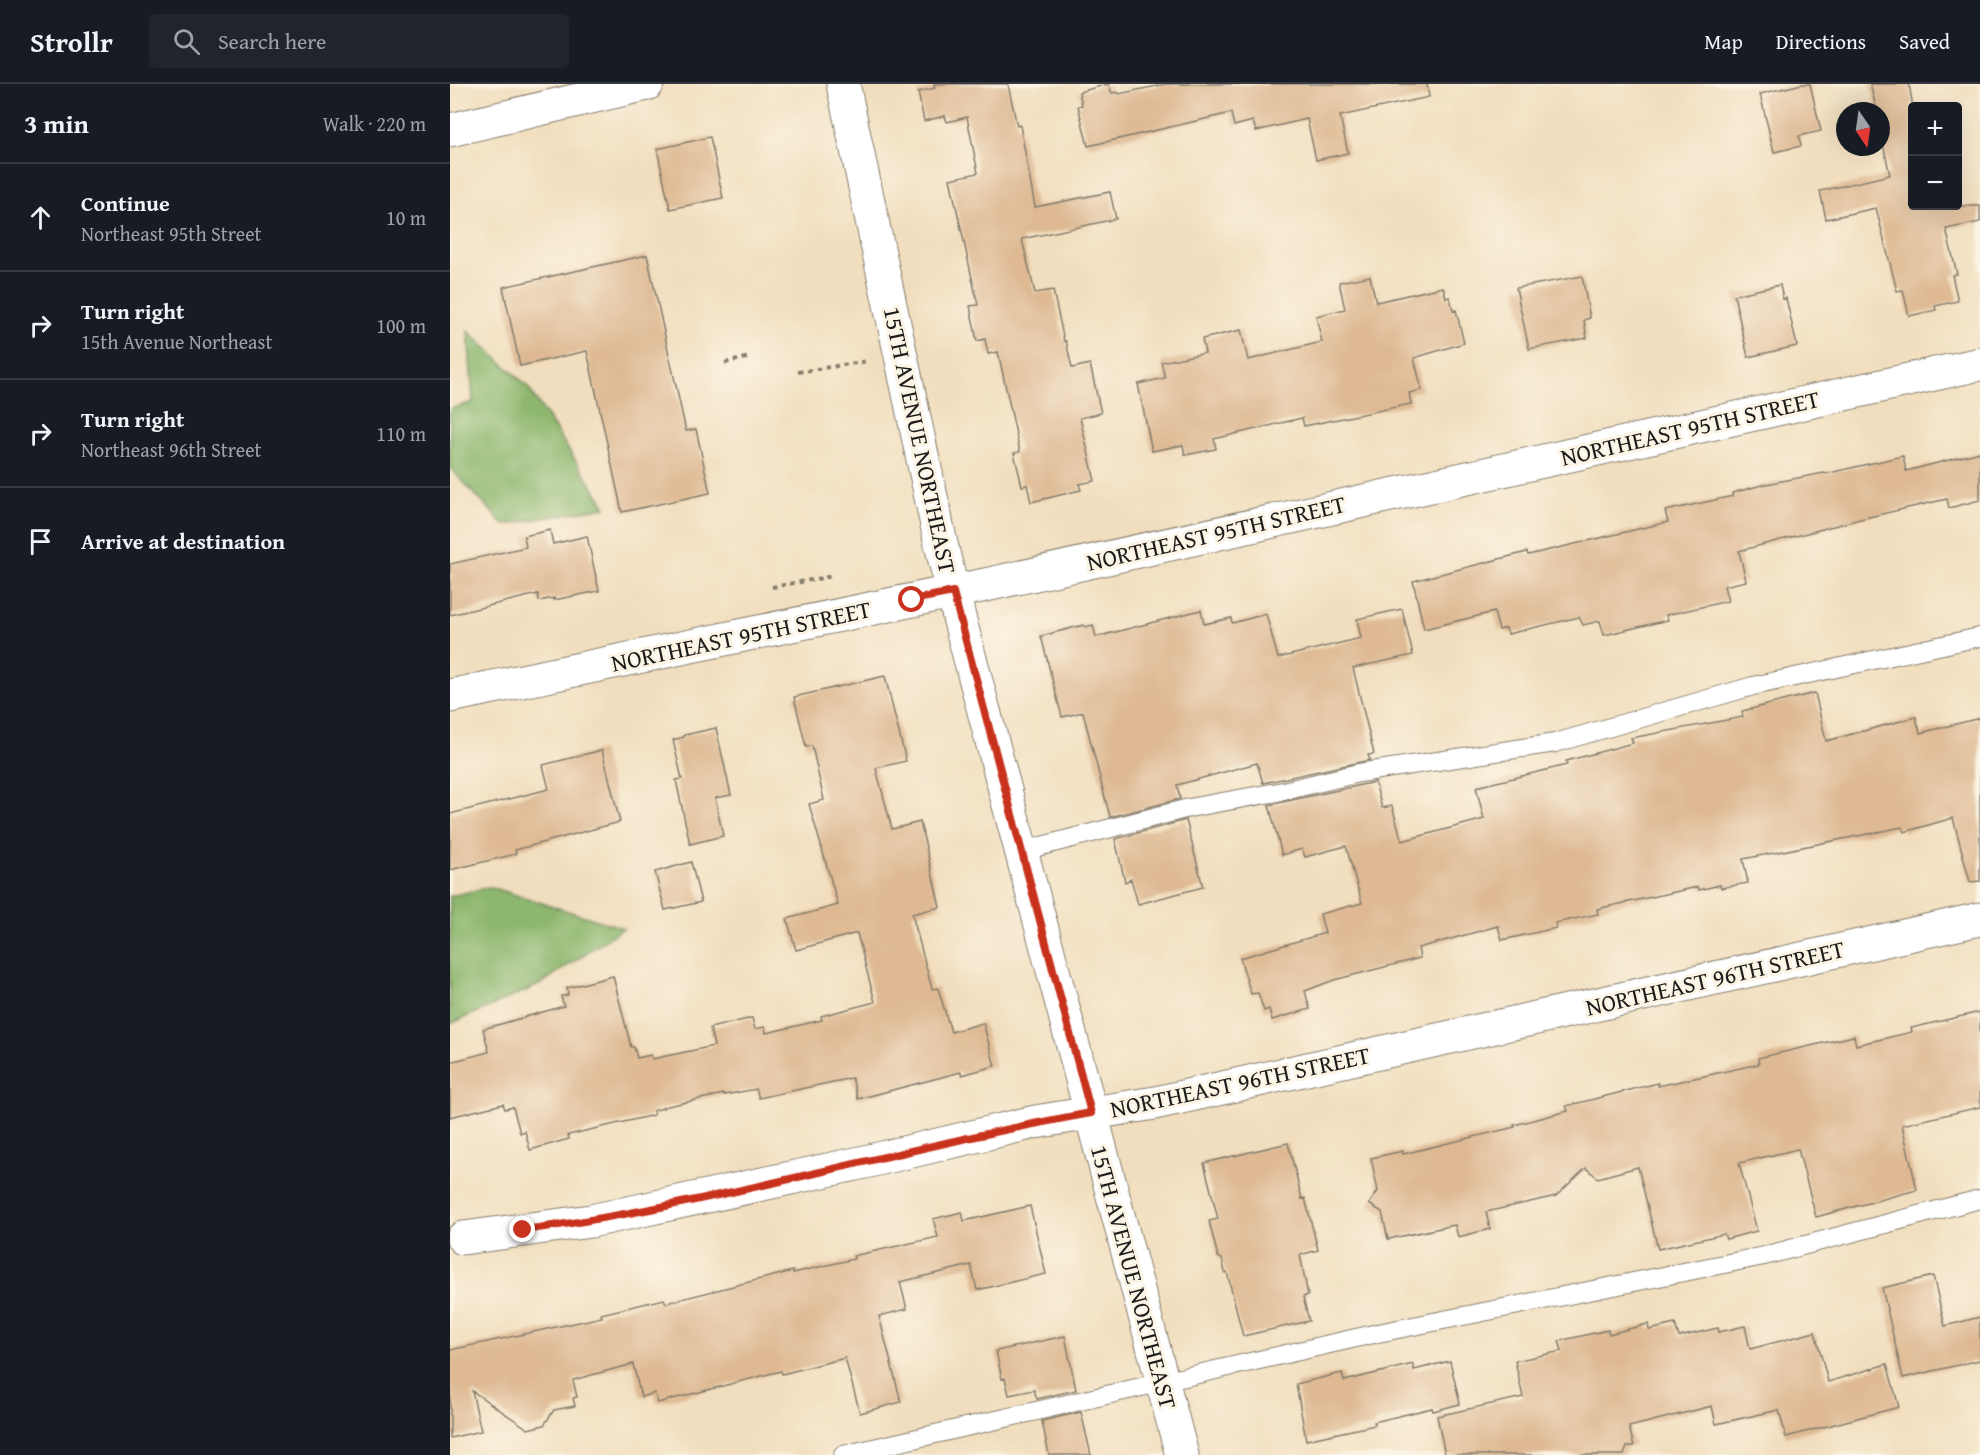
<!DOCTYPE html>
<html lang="en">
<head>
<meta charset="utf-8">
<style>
	:root { --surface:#171b24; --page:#20242c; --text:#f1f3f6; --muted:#9ea1a6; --line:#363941 }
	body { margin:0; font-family:"Gentium Book Plus",serif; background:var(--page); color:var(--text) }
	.controls { position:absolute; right:18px; top:18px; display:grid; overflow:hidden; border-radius:6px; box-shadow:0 6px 24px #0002 }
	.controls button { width:54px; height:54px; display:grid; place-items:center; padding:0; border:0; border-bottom:2px solid var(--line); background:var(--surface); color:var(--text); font:30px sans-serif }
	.compass { position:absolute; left:1386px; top:18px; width:54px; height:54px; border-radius:50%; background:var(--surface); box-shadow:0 6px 24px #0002; rotate:167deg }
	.stop { position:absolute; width:18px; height:18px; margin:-14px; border:4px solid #c8321e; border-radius:50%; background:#fff }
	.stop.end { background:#c8321e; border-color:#fff; box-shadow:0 2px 6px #0008 }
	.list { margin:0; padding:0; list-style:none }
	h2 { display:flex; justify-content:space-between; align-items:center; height:78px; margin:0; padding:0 24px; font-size:26px }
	h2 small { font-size:20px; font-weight:400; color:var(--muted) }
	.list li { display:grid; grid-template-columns:39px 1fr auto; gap:18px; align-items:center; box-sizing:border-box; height:108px; padding:0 24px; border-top:2px solid var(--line) }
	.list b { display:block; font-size:22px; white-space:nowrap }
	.list p { margin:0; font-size:20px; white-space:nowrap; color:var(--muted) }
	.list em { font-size:20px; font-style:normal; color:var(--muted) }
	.icon { flex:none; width:33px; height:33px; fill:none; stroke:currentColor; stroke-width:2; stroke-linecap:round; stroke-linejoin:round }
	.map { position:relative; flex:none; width:1530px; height:1371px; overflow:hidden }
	header { display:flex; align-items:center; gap:36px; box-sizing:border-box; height:84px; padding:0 30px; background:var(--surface); border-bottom:2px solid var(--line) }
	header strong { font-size:28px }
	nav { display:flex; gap:33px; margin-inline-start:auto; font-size:21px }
	.search { width:420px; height:54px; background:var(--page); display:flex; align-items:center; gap:15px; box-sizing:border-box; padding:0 21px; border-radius:6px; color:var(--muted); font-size:22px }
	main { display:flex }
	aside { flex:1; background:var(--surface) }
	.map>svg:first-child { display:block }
	.forest { fill:#8db76e; stroke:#546a45; stroke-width:1.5 }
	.building { fill:#deb993 }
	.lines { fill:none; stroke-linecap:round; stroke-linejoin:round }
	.service-casing { stroke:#867d6d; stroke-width:20 }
	.minor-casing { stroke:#867d6d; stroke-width:35 }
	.tertiary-casing { stroke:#867d6d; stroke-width:35 }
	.path { stroke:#867d6d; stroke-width:4; stroke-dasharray:4.5 4.5; stroke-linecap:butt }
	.service { stroke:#fff; stroke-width:18 }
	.minor { stroke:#fff; stroke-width:33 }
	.tertiary { stroke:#fff; stroke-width:33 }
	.route { stroke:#c8321e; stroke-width:8 }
	.labels { text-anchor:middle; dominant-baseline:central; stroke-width:6; stroke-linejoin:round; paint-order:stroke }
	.street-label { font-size:24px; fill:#1c1c1c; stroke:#fcf5e5 }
</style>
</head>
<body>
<header>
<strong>Strollr</strong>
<div class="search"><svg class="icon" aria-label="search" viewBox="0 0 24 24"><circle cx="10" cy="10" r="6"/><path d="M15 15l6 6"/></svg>Search here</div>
<nav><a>Map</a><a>Directions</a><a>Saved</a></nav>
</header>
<main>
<aside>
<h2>3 min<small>Walk · 220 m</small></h2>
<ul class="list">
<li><svg class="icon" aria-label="ahead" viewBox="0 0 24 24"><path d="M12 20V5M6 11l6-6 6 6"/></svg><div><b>Continue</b><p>Northeast 95th Street</p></div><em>10 m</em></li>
<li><svg class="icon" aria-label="right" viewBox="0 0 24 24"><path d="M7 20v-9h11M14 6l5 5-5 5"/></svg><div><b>Turn right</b><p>15th Avenue Northeast</p></div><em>100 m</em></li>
<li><svg class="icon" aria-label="right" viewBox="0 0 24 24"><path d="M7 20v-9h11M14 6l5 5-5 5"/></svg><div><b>Turn right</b><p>Northeast 96th Street</p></div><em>110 m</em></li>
<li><svg class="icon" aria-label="arrive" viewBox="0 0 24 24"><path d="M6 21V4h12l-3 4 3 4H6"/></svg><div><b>Arrive at destination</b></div></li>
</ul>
</aside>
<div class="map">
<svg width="1530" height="1371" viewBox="0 0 1530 1371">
	<rect width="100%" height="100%" fill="#fcf5e5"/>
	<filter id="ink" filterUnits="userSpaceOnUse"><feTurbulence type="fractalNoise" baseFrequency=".0167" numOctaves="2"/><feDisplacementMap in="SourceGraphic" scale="12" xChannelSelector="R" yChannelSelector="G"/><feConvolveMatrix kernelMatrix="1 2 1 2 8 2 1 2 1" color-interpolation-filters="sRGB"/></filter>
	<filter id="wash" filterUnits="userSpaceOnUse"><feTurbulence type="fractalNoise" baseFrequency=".008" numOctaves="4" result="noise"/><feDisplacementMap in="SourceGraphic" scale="24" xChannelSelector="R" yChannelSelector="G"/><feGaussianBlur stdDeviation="1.35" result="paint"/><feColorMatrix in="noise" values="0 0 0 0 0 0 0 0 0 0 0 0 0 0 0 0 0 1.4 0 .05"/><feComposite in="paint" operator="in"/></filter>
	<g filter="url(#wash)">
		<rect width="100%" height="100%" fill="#f1debe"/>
		<path class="forest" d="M 18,247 L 77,302 L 156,423 L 54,441 L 0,384 L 0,325 L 23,318 Z
			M 40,803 L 173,844 L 89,901 L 0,940 L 0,812 Z"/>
		<g id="blocks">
			<path class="building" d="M 484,0 L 558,0 L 567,42 L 570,41 L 585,123 L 660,108 L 666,135 L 572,155 L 585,209 L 603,206 L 614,257 L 616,257 L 622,284 L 640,280 L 651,329 L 630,334 L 645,397 L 629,400 L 631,406 L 581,418 L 577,401 L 572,402 L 564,369 L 570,368 L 548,268 L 538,270 L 535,255 L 527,257 L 520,222 L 528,221 L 500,95 L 528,89 L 517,33 L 497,38 L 495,32 L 474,37 L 468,8 L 485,4 Z
				M 658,0 L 662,9 L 668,8 L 669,10 L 716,0 L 977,0 L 979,13 L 890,32 L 898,69 L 866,76 L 857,35 L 806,47 L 803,37 L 784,42 L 781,29 L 638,62 L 628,22 L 632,21 L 629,8 Z
				M 1352,0 L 1360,0 L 1371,47 L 1349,52 L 1351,62 L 1324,68 L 1310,10 Z
				M 1420,0 L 1459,0 L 1462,17 L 1462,122 L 1530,122 L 1530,138 L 1496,145 L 1507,190 L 1502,191 L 1508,217 L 1485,222 L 1486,226 L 1459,232 L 1453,206 L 1447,207 L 1426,124 L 1376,135 L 1370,107 L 1440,91 L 1431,51 L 1431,27 L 1427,27 Z
				M 260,53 L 273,114 L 220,125 L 207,65 Z
				M 197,171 L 236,347 L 246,345 L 260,409 L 172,428 L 137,267 L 70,282 L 53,203 Z
				M 920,192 L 926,218 L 993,203 L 996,214 L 1000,213 L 1003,227 L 1006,226 L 1014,259 L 964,274 L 972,306 L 959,309 L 961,320 L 854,342 L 852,334 L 764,355 L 766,365 L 735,371 L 733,361 L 702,367 L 688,300 L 715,294 L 711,278 L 755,269 L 752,255 L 791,246 L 798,276 L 872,258 L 866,232 L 895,225 L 889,198 Z
				M 1132,192 L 1140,234 L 1134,236 L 1137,254 L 1079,265 L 1066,204 Z
				M 1330,201 L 1333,215 L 1336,214 L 1347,262 L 1298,273 L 1284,211 Z
				M 1530,368 L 1530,416 L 1499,424 L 1497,415 L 1410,435 L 1289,467 L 1296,497 L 1274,502 L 1278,517 L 1216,531 L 1218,536 L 1154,551 L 1150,537 L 1133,541 L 1129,533 L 1058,550 L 1056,544 L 1049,546 L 1044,528 L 974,545 L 963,497 L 1077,468 L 1078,471 L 1218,438 L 1215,427 L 1283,412 L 1282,409 L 1316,400 L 1374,389 L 1375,390 L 1453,372 L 1456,387 Z
				M 100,446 L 103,460 L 137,452 L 149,507 L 104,516 L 104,514 L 89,517 L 88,510 L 0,531 L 0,480 L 76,463 L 74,452 Z
				M 952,525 L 963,571 L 903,584 L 924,670 L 918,671 L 920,676 L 813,699 L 807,679 L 727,701 L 730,715 L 660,733 L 633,628 L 612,633 L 591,552 L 634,541 L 635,543 L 643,541 L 646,553 L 751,526 L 754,540 L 781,534 L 782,539 L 816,530 L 828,574 L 911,554 L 907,535 Z
				M 435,592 L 456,677 L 426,684 L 442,745 L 470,738 L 490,823 L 462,830 L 482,905 L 488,904 L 501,948 L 533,939 L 545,982 L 512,991 L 511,988 L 408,1015 L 402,994 L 309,1014 L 306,1005 L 274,1011 L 274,1010 L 213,1023 L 213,1024 L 203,1027 L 204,1031 L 118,1051 L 119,1055 L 80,1066 L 75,1047 L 70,1049 L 63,1023 L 55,1025 L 53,1020 L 0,1033 L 0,978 L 39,968 L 33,945 L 114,922 L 111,912 L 118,911 L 117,904 L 163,892 L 181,963 L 184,963 L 187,974 L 201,971 L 202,975 L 264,962 L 260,944 L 302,934 L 305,945 L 315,943 L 316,949 L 372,936 L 371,932 L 425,918 L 407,849 L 346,866 L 337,835 L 388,821 L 359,720 L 374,716 L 362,662 L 356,663 L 344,613 Z
				M 1365,609 L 1376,657 L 1466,633 L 1470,649 L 1530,634 L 1530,797 L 1520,798 L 1503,734 L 1454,748 L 1452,743 L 1293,775 L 1298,799 L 1271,804 L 1270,801 L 1249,806 L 1248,803 L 1165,821 L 1147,825 L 1148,830 L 1105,839 L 1106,844 L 1052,856 L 1048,842 L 968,864 L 970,874 L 884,896 L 855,907 L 860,925 L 822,936 L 819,925 L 814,927 L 808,909 L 801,910 L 790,874 L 875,849 L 870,830 L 912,819 L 896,762 L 855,773 L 852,765 L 832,771 L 819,721 L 925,698 L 932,724 L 942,722 L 952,757 L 1034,735 L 1026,703 L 1117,681 L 1116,677 L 1183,659 L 1181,654 L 1293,633 L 1292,627 Z
				M 266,644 L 281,711 L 265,714 L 273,752 L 240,760 L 226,696 L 232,695 L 223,656 L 234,653 L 234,651 Z
				M 152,666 L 170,738 L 65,766 L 66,770 L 0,786 L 0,730 L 99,705 L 93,681 Z
				M 736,736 L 753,803 L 688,820 L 681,795 L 675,798 L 665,755 Z
				M 241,778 L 251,818 L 215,826 L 205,788 Z
				M 1530,928 L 1530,1023 L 1452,1041 L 1467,1106 L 1366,1133 L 1348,1065 L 1289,1079 L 1307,1147 L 1276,1155 L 1274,1150 L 1208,1165 L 1188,1083 L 1148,1094 L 1136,1084 L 1106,1112 L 1036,1128 L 1040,1145 L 1008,1153 L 1005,1141 L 938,1155 L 932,1128 L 919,1120 L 928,1107 L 921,1074 L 953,1067 L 953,1070 L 1065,1043 L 1064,1041 L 1118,1027 L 1116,1022 L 1208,999 L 1208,1002 L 1309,980 L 1308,974 L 1404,952 L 1406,961 L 1462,948 L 1461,944 Z
				M 838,1059 L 852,1115 L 855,1114 L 868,1166 L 850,1171 L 858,1211 L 853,1213 L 859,1237 L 793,1252 L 777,1188 L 775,1189 L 772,1175 L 768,1173 L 759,1137 L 768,1135 L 754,1079 Z
				M 580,1122 L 596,1190 L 527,1206 L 521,1181 L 450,1198 L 457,1225 L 429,1232 L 451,1318 L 410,1329 L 395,1274 L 332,1290 L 331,1287 L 207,1319 L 205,1309 L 191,1313 L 183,1280 L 123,1296 L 127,1313 L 123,1314 L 125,1322 L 104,1326 L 94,1341 L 78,1345 L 22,1307 L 31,1347 L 0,1354 L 0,1266 L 152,1233 L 151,1230 L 214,1215 L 216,1219 L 343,1187 L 343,1189 L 404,1175 L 403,1172 L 488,1153 L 483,1135 L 512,1128 L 514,1137 Z
				M 1483,1192 L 1495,1242 L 1530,1233 L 1530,1276 L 1453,1294 L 1432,1204 Z
				M 1198,1240 L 1199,1246 L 1225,1240 L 1229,1253 L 1268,1244 L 1269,1248 L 1295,1242 L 1300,1265 L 1365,1248 L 1378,1298 L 1437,1280 L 1449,1323 L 1336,1353 L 1329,1326 L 1266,1340 L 1262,1322 L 1179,1343 L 1184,1362 L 1177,1363 L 1174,1371 L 995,1371 L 987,1332 L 1073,1313 L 1065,1277 L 1112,1267 L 1109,1257 L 1158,1246 L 1159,1250 Z
				M 615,1252 L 626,1306 L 587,1315 L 584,1306 L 559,1311 L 555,1294 L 552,1295 L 546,1267 Z
				M 1000,1277 L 1010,1320 L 983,1327 L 982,1324 L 924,1338 L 925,1341 L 856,1356 L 846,1300 L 892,1289 L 894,1297 L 963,1280 L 964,1286 Z
				M 631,1328 L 641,1371 L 599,1371 L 592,1337 Z"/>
		</g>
	</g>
	<g filter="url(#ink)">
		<use href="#blocks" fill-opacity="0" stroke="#867d6d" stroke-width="1.5"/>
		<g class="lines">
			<defs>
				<path id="service" d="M 572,767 L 739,724 L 833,707 L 909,689 L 1105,659 L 1303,602 L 1530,553
					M 393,1371 L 928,1249 L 1314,1172 L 1530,1115"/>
				<path id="minor" d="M 0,46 L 197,0
					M 0,612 L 540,500 L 1530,280
					M 13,1154 L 141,1137 L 415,1078 L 585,1038 L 705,1019 L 1530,835"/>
				<path id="tertiary" d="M 393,0 L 491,460 L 510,537 L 732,1371"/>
			</defs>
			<use href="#service" class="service-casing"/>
			<use href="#minor" class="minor-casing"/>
			<use href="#tertiary" class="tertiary-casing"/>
			<path class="path" d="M 275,279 L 300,273
				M 348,288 L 418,277
				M 322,503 L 383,492"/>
			<use href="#service" class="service"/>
			<use href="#minor" class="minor"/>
			<use href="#tertiary" class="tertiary"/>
		</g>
	</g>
	<g class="lines" filter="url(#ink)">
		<path class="route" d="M 73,1146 C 265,1121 451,1063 641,1029 L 503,508 L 462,516"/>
	</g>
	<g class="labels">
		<g class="street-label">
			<text transform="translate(1240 344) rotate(-13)">NORTHEAST 95TH STREET</text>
			<text transform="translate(470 356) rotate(78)">15TH AVENUE NORTHEAST</text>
			<text transform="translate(766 449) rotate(-13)">NORTHEAST 95TH STREET</text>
			<text transform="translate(291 552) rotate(-12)">NORTHEAST 95TH STREET</text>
			<text transform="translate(1265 894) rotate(-13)">NORTHEAST 96TH STREET</text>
			<text transform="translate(790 998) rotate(-12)">NORTHEAST 96TH STREET</text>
			<text transform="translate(684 1193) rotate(75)">15TH AVENUE NORTHEAST</text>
		</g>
	</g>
</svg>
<div class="controls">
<button>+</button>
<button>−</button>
</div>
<svg class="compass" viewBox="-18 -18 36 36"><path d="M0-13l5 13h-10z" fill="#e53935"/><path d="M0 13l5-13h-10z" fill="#9ea1a6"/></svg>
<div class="stop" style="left:462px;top:516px"></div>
<div class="stop end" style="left:73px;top:1146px"></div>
</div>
</main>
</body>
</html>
